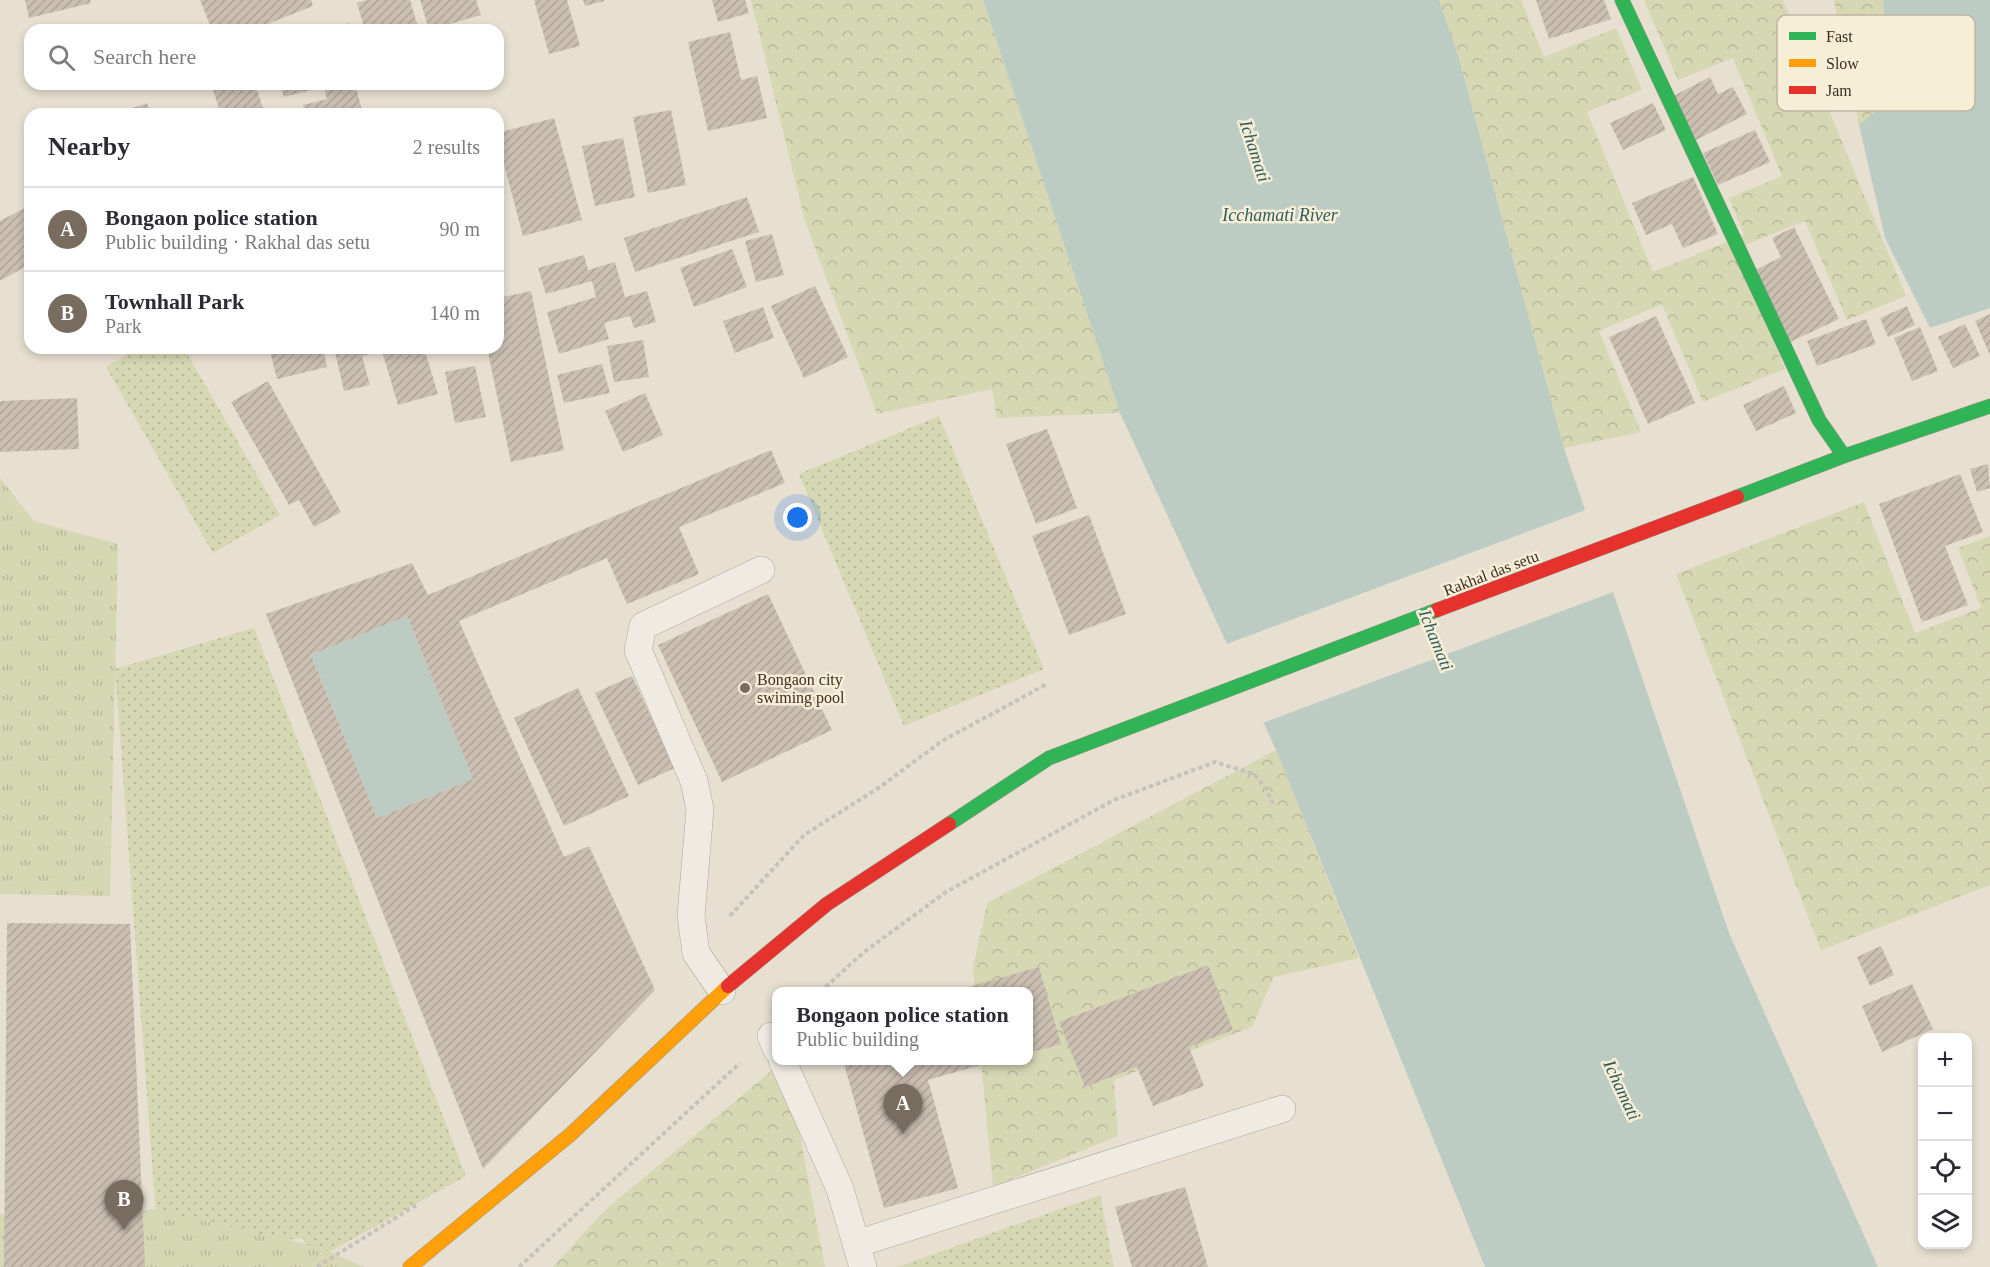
<!DOCTYPE html>
<html lang="en">
<head>
<meta charset="utf-8">
<style>
	:root { --surface:#fff; --page:#f2f2f3; --text:#2b2b33; --muted:#7c7c81; --line:#e1e1e2; --accent:#786c5e }
	body { margin:0; font-family:"Times New Roman",serif; background:var(--page); color:var(--text) }
	.controls { position:absolute; right:18px; bottom:18px; display:grid; overflow:hidden; border-radius:12px; box-shadow:0 3px 9px #0003 }
	.controls button { width:54px; height:54px; display:grid; place-items:center; padding:0; border:0; border-bottom:2px solid var(--line); background:var(--surface); color:var(--text); font:30px sans-serif }
	.you { position:absolute; left:798px; top:518px; width:21px; height:21px; margin:-15px; border:4px solid #fff; border-radius:50%; background:#1a73e8; box-shadow:0 0 0 9px #1a73e833 }
	.badge { display:grid; place-items:center; width:39px; height:39px; border-radius:50%; background:var(--accent); color:#fff; font-size:20px; font-weight:700 }
	.pin { position:absolute; translate:-50% -50px; filter:drop-shadow(0 2px 3px #0008) }
	.pin::after { content:''; position:absolute; top:32px; width:21px; height:18px; background:inherit; clip-path:polygon(0 0,100% 0,50% 100%) }
	.popup { position:absolute; left:772px; top:987px; width:261px; height:78px; box-sizing:border-box; display:grid; place-content:center; border-radius:12px; background:var(--surface); filter:drop-shadow(0 2px 4px #0005); font-size:20px; white-space:nowrap; color:var(--muted) }
	.popup b { font-size:22px; color:var(--text) }
	.popup::after { content:''; position:absolute; left:50%; top:100%; margin-left:-12px; border:12px solid transparent; border-top-color:var(--surface) }
	.list { margin:0; padding:0; list-style:none }
	h2 { display:flex; justify-content:space-between; align-items:center; height:78px; margin:0; padding:0 24px; font-size:26px }
	h2 small { font-size:20px; font-weight:400; color:var(--muted) }
	.list li { display:grid; grid-template-columns:39px 1fr auto; gap:18px; align-items:center; box-sizing:border-box; height:84px; padding:0 24px; border-top:2px solid var(--line) }
	.list b { display:block; font-size:22px; white-space:nowrap }
	.list p { margin:0; font-size:20px; white-space:nowrap; color:var(--muted) }
	.list em { font-size:20px; font-style:normal; color:var(--muted) }
	.icon { flex:none; width:33px; height:33px; fill:none; stroke:currentColor; stroke-width:2; stroke-linecap:round; stroke-linejoin:round }
	.map { position:relative; flex:none; width:1990px; height:1267px; overflow:hidden }
	.search { position:absolute; background:var(--surface); box-shadow:0 3px 9px #0003; left:24px; top:24px; width:480px; height:66px; display:flex; align-items:center; gap:15px; box-sizing:border-box; padding:0 21px; border-radius:18px; color:var(--muted); font-size:22px }
	.panel { position:absolute; background:var(--surface); box-shadow:0 3px 9px #0003; left:24px; top:108px; width:480px; height:246px; border-radius:18px }
	.map>svg:first-child { display:block }
	.grass { fill:url(#grass-dots) }
	.forest { fill:url(#forest-crowns) }
	.park { fill:url(#park-tufts) }
	.water { fill:#bcccc2 }
	.pier { fill:#e7e0d1 }
	.building { fill:url(#building-hatch); fill-rule:evenodd }
	.lines { fill:none; stroke-linecap:round; stroke-linejoin:round }
	.lane-casing { stroke:#ada599; stroke-width:28 }
	.fast-casing { stroke:#9c958a; stroke-width:15 }
	.slow-casing { stroke:#9c958a; stroke-width:15 }
	.jam-casing { stroke:#9c958a; stroke-width:15 }
	.path { stroke:#c8c2b9; stroke-width:4; stroke-dasharray:4.5 3; stroke-linecap:butt }
	.lane { stroke:#efebe3; stroke-width:27 }
	.fast { stroke:#30b455; stroke-width:14 }
	.slow { stroke:#ff9f0a; stroke-width:14 }
	.jam { stroke:#e5322d; stroke-width:14 }
	.poi-dot { fill:#786c5e; stroke:#f7eed8; stroke-width:2 }
	.labels { text-anchor:middle; dominant-baseline:central; stroke-width:5; stroke-linejoin:round; paint-order:stroke }
	.street-label { font-size:16px; fill:#3d2e20; stroke:#f7eed8 }
	.poi-label { font-size:16px; fill:#3d2e20; stroke:#f7eed8; text-anchor:start }
	.water-label { font-size:18px; font-style:italic; fill:#2f5d5a; stroke:#f7eed8 }
	.key { fill:#f7eed8; stroke:#bfb4a1; stroke-width:1.5 }
	.key-label { font-size:16px; fill:#3d2e20 }
</style>
</head>
<body>
<div class="map">
<svg width="1990" height="1267" viewBox="0 0 1990 1267">
	<defs>
		<pattern id="grass-dots" width="8" height="8" patternUnits="userSpaceOnUse" patternTransform="scale(1.5)"><rect width="8" height="8" fill="#d6d7b3"/><path d="M2 2h.1M6 6h.1" fill="none" stroke="#b9b99a" stroke-width="1.8" stroke-linecap="round"/></pattern>
		<pattern id="forest-crowns" width="20" height="18" patternUnits="userSpaceOnUse" patternTransform="scale(1.5)"><rect width="20" height="18" fill="#d6d7b3"/><path d="M2 6a3 3 0 1 1 6 0M12 15a3 3 0 1 1 6 0" fill="none" stroke="#b9b99a"/></pattern>
		<pattern id="park-tufts" width="24" height="20" patternUnits="userSpaceOnUse" patternTransform="scale(1.5)"><rect width="24" height="20" fill="#d6d7b3"/><path d="M3 7l-1-3M5 7V3M7 7l1-3M15 17l-1-3M17 17v-4M19 17l1-3" fill="none" stroke="#b9b99a"/></pattern>
		<pattern id="building-hatch" width="6" height="6" patternUnits="userSpaceOnUse" patternTransform="scale(1.5)"><rect width="6" height="6" fill="#cbbfb2"/><path d="M-1 1l2-2M0 6l6-6M5 7l2-2" fill="none" stroke="#afa499"/></pattern>
	</defs>
	<rect width="100%" height="100%" fill="#e7e0d1"/>
	<path class="grass" d="M 139,348 L 184,348 L 280,515 L 213,553 L 106,367 Z
		M 939,416 L 1044,669 L 904,726 L 799,474 Z
		M 254,628 L 466,1176 L 311,1262 L 303,1238 L 159,1255 L 115,669 Z
		M 1100,1195 L 1114,1267 L 897,1267 Z"/>
	<path class="forest" d="M 751,0 L 983,0 L 1120,413 L 997,418 L 992,389 L 877,414 L 805,221 Z
		M 1439,0 L 1521,0 L 1544,57 L 1616,28 L 1642,90 L 1587,112 L 1653,272 L 1744,235 L 1729,198 L 1782,176 L 1733,58 L 1678,80 L 1644,0 L 1783,0 L 1906,296 L 1847,320 L 1805,221 L 1735,249 L 1785,369 L 1703,402 L 1662,304 L 1599,331 L 1641,432 L 1564,448 L 1458,55 Z
		M 1834,0 L 1883,0 L 1890,101 L 1859,125 Z
		M 1864,502 L 1915,633 L 1981,608 L 1958,548 L 1990,536 L 1990,885 L 1821,950 L 1676,574 Z
		M 1276,750 L 1359,958 L 1274,977 L 1252,1027 L 1114,1080 L 1118,1136 L 993,1187 L 981,1061 L 1029,1060 L 1029,992 L 975,991 L 973,968 L 987,903 Z
		M 783,1061 L 786,1061 L 825,1267 L 553,1267 L 605,1210 Z"/>
	<path class="park" d="M 0,478 L 34,521 L 118,544 L 110,896 L 0,894 Z
		M 157,1210 L 319,1247 L 364,1267 L 0,1267 L 0,1214 Z"/>
	<path class="water" d="M 983,0 L 1439,0 L 1458,55 L 1564,448 L 1729,933 L 1878,1267 L 1485,1267 L 1276,750 L 1120,413 Z
		M 1883,0 L 1990,0 L 1990,308 L 1930,328 L 1885,238 L 1859,125 L 1890,100 Z
		M 407,616 L 473,779 L 377,818 L 311,655 Z"/>
	<path class="pier" d="M 1588,509 L 1616,591 L 1260,724 L 1224,645 Z"/>
	<path class="building" d="M 25,0 L 90,0 L 91,3 L 29,18 Z
		M 200,0 L 311,0 L 313,6 L 253,30 L 212,30 Z
		M 367,0 L 410,0 L 419,30 L 365,30 L 357,3 Z
		M 420,0 L 476,0 L 481,15 L 429,30 Z
		M 534,0 L 567,0 L 580,46 L 549,54 Z
		M 583,0 L 604,0 L 604,1 L 585,6 Z
		M 712,0 L 745,0 L 749,13 L 718,22 Z
		M 1536,0 L 1604,0 L 1611,19 L 1549,39 Z
		M 349,23 L 351,30 L 327,30 L 327,29 Z
		M 730,32 L 741,80 L 757,76 L 767,118 L 708,131 L 688,42 Z
		M 1710,77 L 1718,94 L 1733,87 L 1747,114 L 1696,140 L 1673,96 Z
		M 211,84 L 255,84 L 265,114 L 221,114 Z
		M 280,84 L 314,84 L 315,89 L 284,97 Z
		M 323,84 L 355,84 L 363,114 L 305,114 L 303,105 L 327,99 Z
		M 147,103 L 151,114 L 128,114 L 127,110 Z
		M 1653,103 L 1666,130 L 1623,150 L 1610,123 Z
		M 671,110 L 686,185 L 648,193 L 633,117 Z
		M 554,118 L 582,220 L 523,236 L 498,142 L 498,133 Z
		M 1755,130 L 1770,162 L 1718,185 L 1703,153 Z
		M 623,138 L 635,197 L 595,206 L 582,146 Z
		M 1693,177 L 1718,234 L 1683,248 L 1672,224 L 1646,235 L 1632,203 Z
		M 747,197 L 759,232 L 635,272 L 624,238 Z
		M 30,205 L 30,264 L 0,281 L 0,221 Z
		M 1794,227 L 1839,319 L 1790,342 L 1755,270 L 1781,257 L 1772,238 Z
		M 772,234 L 784,275 L 756,282 L 745,241 Z
		M 732,249 L 747,287 L 694,307 L 680,268 Z
		M 584,255 L 588,270 L 615,262 L 625,297 L 647,291 L 656,322 L 634,328 L 630,316 L 604,323 L 609,339 L 559,354 L 547,312 L 596,297 L 592,281 L 546,294 L 538,268 Z
		M 815,286 L 848,357 L 804,378 L 771,306 Z
		M 531,291 L 564,450 L 511,462 L 487,348 L 498,348 L 498,298 Z
		M 1907,306 L 1915,325 L 1888,337 L 1880,318 Z
		M 763,307 L 774,338 L 735,353 L 723,321 Z
		M 1990,314 L 1990,355 L 1975,321 Z
		M 1656,316 L 1695,403 L 1648,424 L 1609,337 Z
		M 1866,319 L 1876,344 L 1817,366 L 1807,341 Z
		M 1965,324 L 1980,356 L 1953,368 L 1938,337 Z
		M 1920,327 L 1938,371 L 1912,381 L 1894,338 Z
		M 643,340 L 649,377 L 614,382 L 607,346 Z
		M 269,348 L 323,348 L 327,367 L 277,379 Z
		M 334,348 L 374,348 L 375,353 L 362,356 L 370,385 L 344,391 Z
		M 381,348 L 424,348 L 438,394 L 398,405 Z
		M 445,348 L 470,348 L 470,349 L 446,354 Z
		M 602,364 L 610,393 L 564,403 L 557,375 Z
		M 475,366 L 486,417 L 455,423 L 445,372 Z
		M 268,381 L 341,512 L 314,527 L 299,500 L 289,505 L 231,402 Z
		M 1784,386 L 1796,413 L 1756,431 L 1743,405 Z
		M 645,393 L 663,435 L 623,452 L 605,411 Z
		M 77,398 L 79,449 L 0,452 L 0,401 Z
		M 1047,429 L 1077,508 L 1036,524 L 1006,444 Z
		M 771,450 L 785,483 L 679,527 L 699,574 L 627,604 L 607,558 L 459,621 L 564,857 L 589,846 L 655,990 L 483,1169 L 266,614 L 412,563 L 428,595 ZM 407,616 L 473,779 L 377,818 L 311,655 Z
		M 1988,464 L 1990,488 L 1977,492 L 1970,469 Z
		M 1960,474 L 1983,532 L 1945,546 L 1968,605 L 1922,622 L 1879,504 Z
		M 1089,515 L 1126,614 L 1069,635 L 1032,536 Z
		M 768,594 L 832,730 L 722,782 L 658,645 Z
		M 632,676 L 675,768 L 638,785 L 595,693 Z
		M 578,688 L 629,796 L 564,826 L 514,718 Z
		M 7,923 L 130,924 L 145,1267 L 4,1267 Z
		M 1881,946 L 1894,975 L 1870,986 L 1857,957 Z
		M 1208,965 L 1233,1030 L 1189,1047 L 1204,1086 L 1153,1106 L 1137,1067 L 1085,1087 L 1059,1022 Z
		M 1039,967 L 1061,1044 L 1029,1053 L 1029,992 L 951,992 Z
		M 1912,984 L 1933,1029 L 1882,1052 L 1862,1006 Z
		M 843,1060 L 998,1060 L 928,1080 L 958,1188 L 884,1208 Z
		M 1185,1187 L 1208,1267 L 1132,1267 L 1115,1207 Z"/>
	<g class="lines">
		<defs>
			<path id="lane" d="M 722,991 L 696,953 L 691,916 L 700,809 L 694,781 L 638,650 L 643,626 L 761,570
				M 771,1036 L 777,1050
				M 782,1060 L 840,1189 L 863,1267
				M 856,1244 L 1282,1109"/>
			<path id="fast" d="M 1622,0 L 1819,420 L 1844,456
				M 1737,497 L 1844,456 L 1990,406
				M 949,824 L 1049,758 L 1437,610"/>
			<path id="slow" d="M 410,1267 L 571,1134 L 728,986"/>
			<path id="jam" d="M 1437,610 L 1737,497
				M 728,986 L 827,904 L 949,824"/>
		</defs>
		<use href="#lane" class="lane-casing"/>
		<use href="#fast" class="fast-casing"/>
		<use href="#slow" class="slow-casing"/>
		<use href="#jam" class="jam-casing"/>
		<path class="path" d="M 730,916 L 804,835 L 880,787 L 942,741 L 1047,684
			M 820,992 L 864,952 L 946,892 L 1114,800 L 1215,762 L 1254,774 L 1266,789 L 1274,805
			M 317,1267 L 416,1205
			M 519,1267 L 740,1063"/>
		<use href="#lane" class="lane"/>
		<use href="#fast" class="fast"/>
		<use href="#slow" class="slow"/>
		<use href="#jam" class="jam"/>
	</g>
	<circle class="poi-dot" cx="745" cy="688" r="6"/>
	<g class="labels">
		<g class="street-label">
			<text transform="translate(1491 573) rotate(-21)">Rakhal das setu</text>
		</g>
		<g class="poi-label">
			<text x="757" y="679">Bongaon city<tspan x="757" dy="18">swiming pool</tspan></text>
		</g>
		<g class="water-label">
			<text transform="translate(1255 151) rotate(72)">Ichamati</text>
			<text x="1280" y="215">Icchamati River</text>
			<text transform="translate(1436 640) rotate(68)">Ichamati</text>
			<text transform="translate(1622 1090) rotate(65)">Ichamati</text>
		</g>
	</g>
	<rect x="1777" y="15" width="198" height="96" rx="9" class="key"/>
	<rect x="1789" y="32" width="27" height="8" fill="#30b455"/>
	<rect x="1789" y="59" width="27" height="8" fill="#ff9f0a"/>
	<rect x="1789" y="86" width="27" height="8" fill="#e5322d"/>
	<g class="key-label">
		<text x="1826" y="42">Fast</text>
		<text x="1826" y="69">Slow</text>
		<text x="1826" y="96">Jam</text>
	</g>
</svg>
<div class="controls">
<button>+</button>
<button>−</button>
<button><svg class="icon" aria-label="locate" viewBox="0 0 24 24"><circle cx="12" cy="12" r="6"/><path d="M12 2v4M12 18v4M2 12h4M18 12h4"/></svg></button>
<button><svg class="icon" aria-label="layers" viewBox="0 0 24 24"><path d="M12 4l9 5-9 5-9-5zM3 14l9 5 9-5"/></svg></button>
</div>
<div class="you"></div>
<div class="pin badge" style="left:903px;top:1134px">A</div>
<div class="popup"><b>Bongaon police station</b>Public building</div>
<div class="pin badge" style="left:124px;top:1230px">B</div>
<div class="search"><svg class="icon" aria-label="search" viewBox="0 0 24 24"><circle cx="10" cy="10" r="6"/><path d="M15 15l6 6"/></svg>Search here</div>
<section class="panel">
<h2>Nearby<small>2 results</small></h2>
<ul class="list">
<li><span class="badge">A</span><div><b>Bongaon police station</b><p>Public building · Rakhal das setu</p></div><em>90 m</em></li>
<li><span class="badge">B</span><div><b>Townhall Park</b><p>Park</p></div><em>140 m</em></li>
</ul>
</section>
</div>
</body>
</html>
